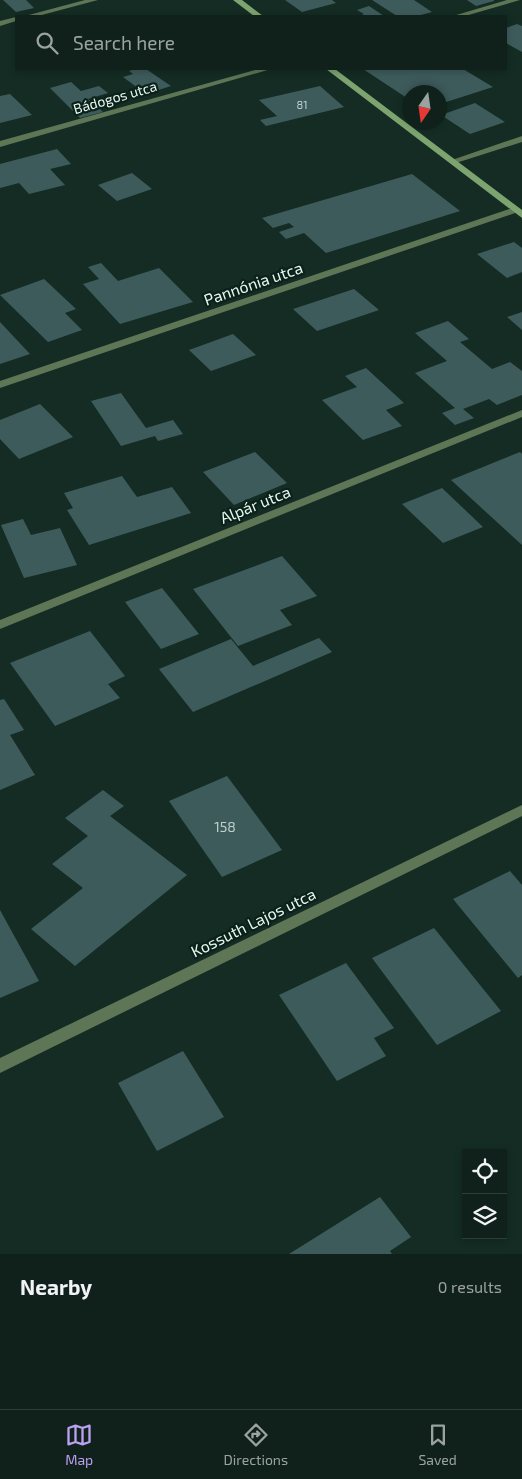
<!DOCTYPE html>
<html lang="en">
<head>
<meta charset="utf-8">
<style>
	:root { --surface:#0f211a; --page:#1d2e27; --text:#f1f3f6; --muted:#9ba3a2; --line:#2f3e39; --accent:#bca0f2 }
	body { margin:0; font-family:"Exo 2",sans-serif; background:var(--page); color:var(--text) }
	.controls { position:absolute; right:15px; bottom:15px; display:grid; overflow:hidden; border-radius:0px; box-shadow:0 2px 8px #0003 }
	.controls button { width:45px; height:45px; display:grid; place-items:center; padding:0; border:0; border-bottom:1px solid var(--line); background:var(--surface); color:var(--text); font:25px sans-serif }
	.compass { position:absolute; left:402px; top:85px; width:45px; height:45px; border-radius:50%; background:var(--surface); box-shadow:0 2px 8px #0003; rotate:193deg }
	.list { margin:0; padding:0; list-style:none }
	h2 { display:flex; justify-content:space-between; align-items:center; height:65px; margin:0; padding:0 20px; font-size:21px }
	h2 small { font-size:16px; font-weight:400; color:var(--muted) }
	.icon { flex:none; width:28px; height:28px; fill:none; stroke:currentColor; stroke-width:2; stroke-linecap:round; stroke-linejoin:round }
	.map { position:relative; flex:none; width:522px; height:1254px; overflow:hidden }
	.search { position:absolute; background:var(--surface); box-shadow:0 2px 8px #0003; left:15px; right:15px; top:15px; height:55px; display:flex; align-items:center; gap:12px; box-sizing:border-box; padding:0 18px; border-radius:0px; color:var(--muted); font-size:19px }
	.sheet { height:155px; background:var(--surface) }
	nav { display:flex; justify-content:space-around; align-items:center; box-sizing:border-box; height:70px; border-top:1px solid var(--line); background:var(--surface); font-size:14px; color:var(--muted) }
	nav a { display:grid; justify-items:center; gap:2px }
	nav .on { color:var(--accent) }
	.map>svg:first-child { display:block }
	.building { fill:#3e5b5c }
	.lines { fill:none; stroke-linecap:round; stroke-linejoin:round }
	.street { fill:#5e7655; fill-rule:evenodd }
	.secondary { fill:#7da36f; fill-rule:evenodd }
	.labels { text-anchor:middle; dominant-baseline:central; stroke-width:4.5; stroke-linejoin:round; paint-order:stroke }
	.far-number-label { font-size:11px; fill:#bed1cc }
	.far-street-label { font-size:14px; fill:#e9f8f1; stroke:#0a221a }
	.number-label { font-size:14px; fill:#bed1cc }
	.street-label { font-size:16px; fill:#e9f8f1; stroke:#0a221a }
</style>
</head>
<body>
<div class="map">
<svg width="522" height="1254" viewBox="0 0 522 1254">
	<rect width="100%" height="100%" fill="#142c23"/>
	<path class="building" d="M 3,0 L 26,0 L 34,8 L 16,12 Z
		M 285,0 L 332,0 L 336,3 L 302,12 Z
		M 372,0 L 414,0 L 432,12 L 417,16 L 397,16 Z
		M 467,0 L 494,0 L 494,1 L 476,6 Z
		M 369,6 L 384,16 L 359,16 L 364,14 L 357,10 Z
		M 517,24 L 522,26 L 522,52 L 506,43 L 506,28 Z
		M 135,69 L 146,69 L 171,86 L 146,94 L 123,77 L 133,74 L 129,71 Z
		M 363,69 L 463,69 L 493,87 L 440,104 L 440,92 L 410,92 L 410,100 Z
		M 71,82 L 81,91 L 99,86 L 108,93 L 88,99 L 103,112 L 80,118 L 50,88 Z
		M 320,86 L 344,107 L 266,126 L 260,120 L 277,116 L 259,100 Z
		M 10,94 L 32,115 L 0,123 L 0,96 Z
		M 475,103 L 505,122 L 470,134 L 441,115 Z
		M 57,149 L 71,164 L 50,169 L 65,185 L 29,194 L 19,183 L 0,188 L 0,164 Z
		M 132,173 L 152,189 L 117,201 L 98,185 Z
		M 412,174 L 460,211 L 326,253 L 304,233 L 286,239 L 279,232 L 294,227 L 289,223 L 273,228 L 262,218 Z
		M 514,242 L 522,248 L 522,272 L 507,278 L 477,254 Z
		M 101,263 L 118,281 L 159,268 L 193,302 L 120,324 L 83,284 L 99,279 L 88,267 Z
		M 44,279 L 76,309 L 65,313 L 82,330 L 48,342 L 0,295 Z
		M 354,289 L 379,310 L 317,331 L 293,309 Z
		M 522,312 L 522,330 L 507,317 Z
		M 448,321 L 469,339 L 460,342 L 492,369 L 510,362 L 522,371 L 522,395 L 497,405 L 489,399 L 463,409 L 474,418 L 455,425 L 442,413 L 455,408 L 415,373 L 447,361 L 415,333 Z
		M 0,322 L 30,354 L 0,364 Z
		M 233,334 L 256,355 L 211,371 L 189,350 Z
		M 366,368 L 404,403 L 386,410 L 402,426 L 363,440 L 322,400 L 357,387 L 345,376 Z
		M 121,393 L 146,428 L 173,420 L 183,434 L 158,441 L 155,436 L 121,446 L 91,401 Z
		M 40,404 L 73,437 L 19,459 L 0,439 L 0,420 Z
		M 255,452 L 287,483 L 234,505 L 203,472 Z
		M 520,452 L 522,454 L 522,545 L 451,480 Z
		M 122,476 L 137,497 L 172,487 L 191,513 L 89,545 L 67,510 L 73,508 L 64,493 Z
		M 442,488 L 483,527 L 443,543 L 402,504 Z
		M 23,519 L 31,535 L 60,528 L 77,565 L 24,578 L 1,525 Z
		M 282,556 L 317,596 L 280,610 L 292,625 L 238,646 L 193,589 Z
		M 162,588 L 199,634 L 161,649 L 125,602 Z
		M 90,631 L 125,676 L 108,684 L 120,698 L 55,726 L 10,663 Z
		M 319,638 L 332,652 L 193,712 L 159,669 L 231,639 L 253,666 Z
		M 4,699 L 24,730 L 10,735 L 35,775 L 0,790 L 0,700 Z
		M 227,776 L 282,850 L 222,877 L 169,801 Z
		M 103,790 L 124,806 L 110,816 L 187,875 L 75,966 L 31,929 L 83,888 L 52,864 L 88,836 L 65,818 Z
		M 510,871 L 522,885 L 522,975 L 518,978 L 453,899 Z
		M 0,910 L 39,981 L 0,998 Z
		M 434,928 L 501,1011 L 437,1045 L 372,958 Z
		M 346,963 L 394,1028 L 374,1038 L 386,1056 L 337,1081 L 279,995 Z
		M 183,1051 L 224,1117 L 157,1151 L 118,1083 Z
		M 380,1197 L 411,1237 L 390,1251 L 392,1254 L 289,1254 Z"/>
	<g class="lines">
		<path class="street" d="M 85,0 L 98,0 L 38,16 L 25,16 Z
			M 507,0 L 520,0 L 465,16 L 453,16 Z
			M 16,17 L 16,21 L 0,26 L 0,21 Z
			M 259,69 L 271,69 L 0,147 L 0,141 Z
			M 522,136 L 522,142 L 456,163 L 453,164 L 449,161 Z
			M 515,207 L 518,208 L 518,212 L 0,388 L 0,381 Z
			M 522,410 L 522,417 L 0,629 L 0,620 Z
			M 522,805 L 522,816 L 0,1073 L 0,1058 Z"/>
		<path class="secondary" d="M 233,0 L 242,0 L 263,16 L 254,16 Z
			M 326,69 L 335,69 L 522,210 L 522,218 Z"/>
	</g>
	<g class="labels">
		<g class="far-number-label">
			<text x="302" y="104">81</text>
		</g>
		<g class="far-street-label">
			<text transform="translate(115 97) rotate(-16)">Bádogos utca</text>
		</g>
		<g class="number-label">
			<text x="225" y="826">158</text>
		</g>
		<g class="street-label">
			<text transform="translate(253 283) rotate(-19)">Pannónia utca</text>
			<text transform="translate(255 504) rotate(-22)">Alpár utca</text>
			<text transform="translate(253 922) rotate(-26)">Kossuth Lajos utca</text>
		</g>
	</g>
</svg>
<div class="controls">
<button><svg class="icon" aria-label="locate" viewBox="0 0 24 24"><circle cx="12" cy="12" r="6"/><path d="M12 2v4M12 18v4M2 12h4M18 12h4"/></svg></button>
<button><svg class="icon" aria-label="layers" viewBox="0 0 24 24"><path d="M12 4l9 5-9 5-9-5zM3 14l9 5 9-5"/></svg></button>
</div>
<svg class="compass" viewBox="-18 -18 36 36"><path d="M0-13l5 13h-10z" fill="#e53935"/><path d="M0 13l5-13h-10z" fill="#9ba3a2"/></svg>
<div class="search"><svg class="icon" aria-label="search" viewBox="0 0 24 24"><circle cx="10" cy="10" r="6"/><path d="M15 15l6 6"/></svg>Search here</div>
</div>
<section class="sheet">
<h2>Nearby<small>0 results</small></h2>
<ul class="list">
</ul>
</section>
<nav>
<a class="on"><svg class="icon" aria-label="map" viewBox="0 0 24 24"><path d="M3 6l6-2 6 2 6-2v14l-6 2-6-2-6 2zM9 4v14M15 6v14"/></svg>Map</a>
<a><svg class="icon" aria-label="directions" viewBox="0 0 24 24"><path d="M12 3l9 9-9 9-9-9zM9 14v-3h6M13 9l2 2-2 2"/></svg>Directions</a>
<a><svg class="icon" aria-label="saved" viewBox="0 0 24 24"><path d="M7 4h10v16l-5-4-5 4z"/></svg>Saved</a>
</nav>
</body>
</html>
